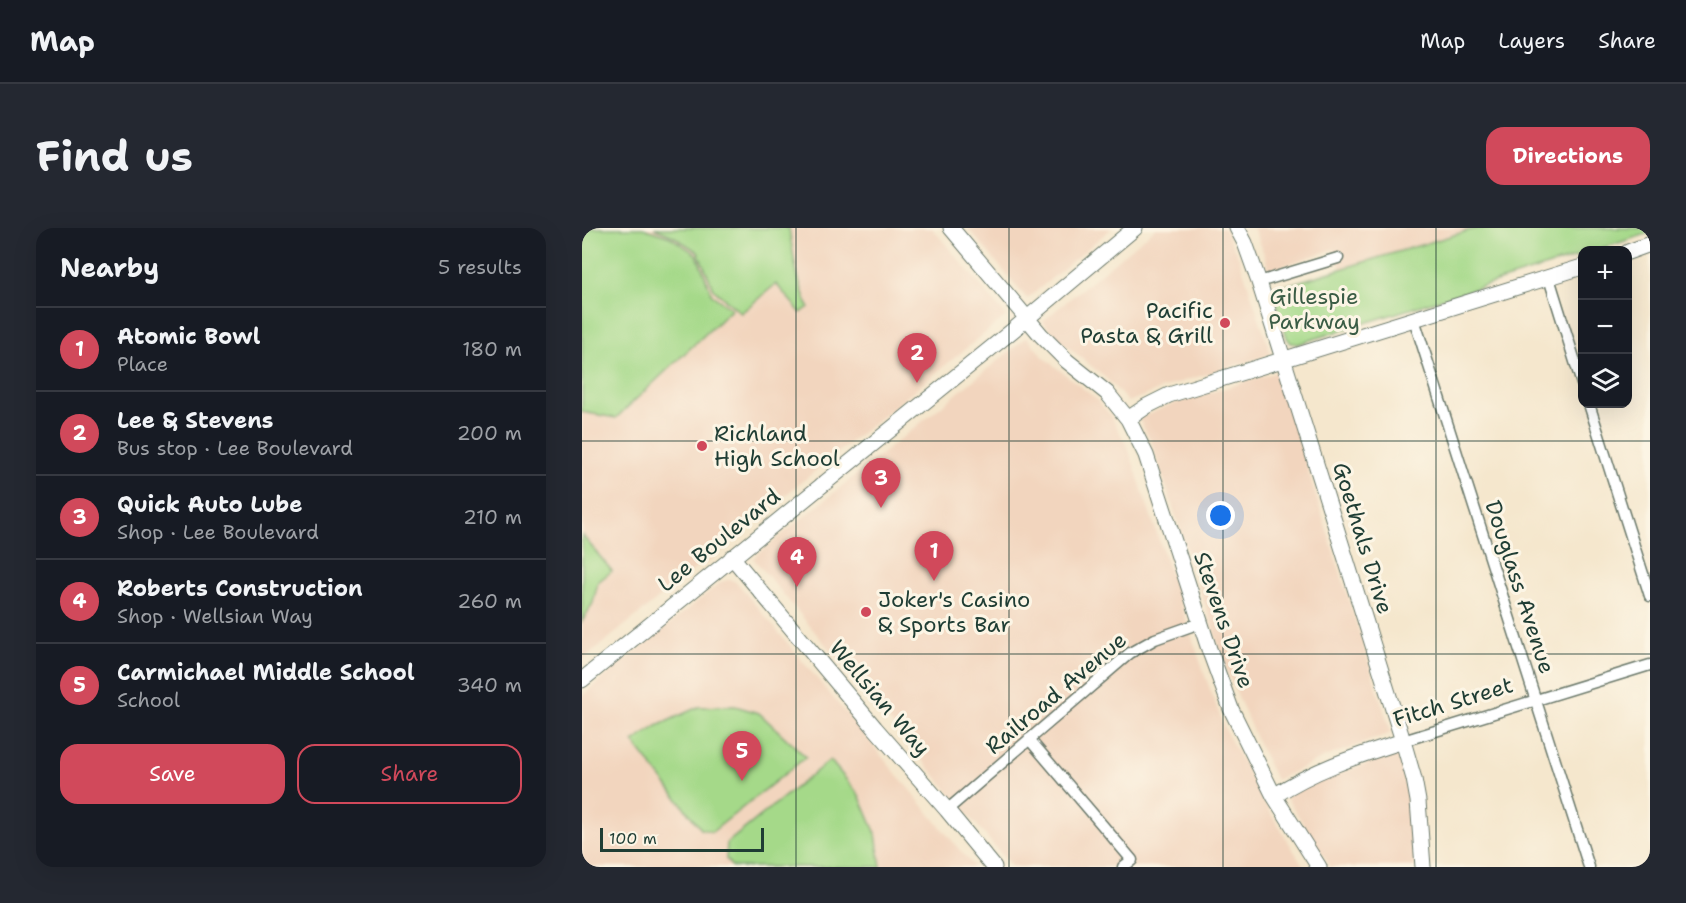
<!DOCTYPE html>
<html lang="en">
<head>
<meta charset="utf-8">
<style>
	:root { --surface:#171b24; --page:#242831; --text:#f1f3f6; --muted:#9ea1a6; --line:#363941; --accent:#d1495b }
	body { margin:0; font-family:"Shantell Sans",sans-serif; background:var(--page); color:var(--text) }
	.controls { position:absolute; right:18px; top:18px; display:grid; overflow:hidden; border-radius:12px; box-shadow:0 6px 24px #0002 }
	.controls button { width:54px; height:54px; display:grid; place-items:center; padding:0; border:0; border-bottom:2px solid var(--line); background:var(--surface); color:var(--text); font:30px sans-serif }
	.scale { position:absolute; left:18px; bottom:15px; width:164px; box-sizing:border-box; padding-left:6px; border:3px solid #1f3d34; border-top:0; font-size:16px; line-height:21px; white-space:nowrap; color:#1f3d34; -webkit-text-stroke:4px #fcf5e5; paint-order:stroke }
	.you { position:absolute; left:639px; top:288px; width:21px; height:21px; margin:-15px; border:4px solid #fff; border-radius:50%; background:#1a73e8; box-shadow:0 0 0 9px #1a73e833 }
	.badge { display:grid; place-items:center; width:39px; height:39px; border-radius:50%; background:var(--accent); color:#fff; font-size:20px; font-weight:700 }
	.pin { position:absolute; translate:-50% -50px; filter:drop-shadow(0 2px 3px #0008) }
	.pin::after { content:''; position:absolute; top:32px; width:21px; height:18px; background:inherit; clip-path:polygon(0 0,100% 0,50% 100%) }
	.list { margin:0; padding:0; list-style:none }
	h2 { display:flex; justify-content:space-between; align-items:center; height:78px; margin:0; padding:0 24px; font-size:26px }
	h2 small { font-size:20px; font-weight:400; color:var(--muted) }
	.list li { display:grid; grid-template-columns:39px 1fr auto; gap:18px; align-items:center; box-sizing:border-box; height:84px; padding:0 24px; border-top:2px solid var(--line) }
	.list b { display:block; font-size:22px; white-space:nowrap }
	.list p { margin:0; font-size:20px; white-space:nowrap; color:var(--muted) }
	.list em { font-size:20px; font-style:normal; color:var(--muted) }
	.actions { display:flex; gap:12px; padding:18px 24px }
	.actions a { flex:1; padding:14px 0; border:2px solid var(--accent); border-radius:18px; text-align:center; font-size:21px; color:var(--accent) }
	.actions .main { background:var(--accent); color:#fff }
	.icon { flex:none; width:33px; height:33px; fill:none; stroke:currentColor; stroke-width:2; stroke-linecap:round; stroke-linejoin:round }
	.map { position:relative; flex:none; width:1068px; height:639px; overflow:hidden; border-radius:18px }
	header { display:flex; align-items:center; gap:36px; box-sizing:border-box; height:84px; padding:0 30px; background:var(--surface); border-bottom:2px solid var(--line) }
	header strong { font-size:28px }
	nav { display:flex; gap:33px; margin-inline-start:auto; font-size:21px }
	.intro { display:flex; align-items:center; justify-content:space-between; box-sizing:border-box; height:144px; padding:0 36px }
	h1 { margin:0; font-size:42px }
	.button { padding:15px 27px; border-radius:18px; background:var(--accent); color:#fff; font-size:21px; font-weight:700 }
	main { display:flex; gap:36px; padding:0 36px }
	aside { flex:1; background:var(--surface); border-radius:18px; box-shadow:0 6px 24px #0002 }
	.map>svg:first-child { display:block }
	.built { fill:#f2d5be }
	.green { fill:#a5d989; stroke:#628b5e; stroke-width:1.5 }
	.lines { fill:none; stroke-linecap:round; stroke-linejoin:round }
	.street-casing { stroke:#6a786a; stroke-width:13 }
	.secondary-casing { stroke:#6a786a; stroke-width:17 }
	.street { stroke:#fff; stroke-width:10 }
	.secondary { stroke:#fff; stroke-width:15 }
	.grid { fill:none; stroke:#1f3d34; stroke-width:1.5; stroke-opacity:0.55 }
	.poi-dot { fill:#d1495b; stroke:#fcf5e5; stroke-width:2 }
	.labels { text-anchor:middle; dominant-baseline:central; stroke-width:6; stroke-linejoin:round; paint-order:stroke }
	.park-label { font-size:22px; fill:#3a5c45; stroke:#fcf5e5 }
	.poi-label { font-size:22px; fill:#1f3d34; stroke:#fcf5e5; text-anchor:start }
	.street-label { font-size:22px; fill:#1f3d34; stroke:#fcf5e5 }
</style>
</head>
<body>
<header>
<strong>Map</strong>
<nav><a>Map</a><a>Layers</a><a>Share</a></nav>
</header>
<div class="intro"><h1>Find us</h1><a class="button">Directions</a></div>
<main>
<aside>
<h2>Nearby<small>5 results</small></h2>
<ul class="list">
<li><span class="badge">1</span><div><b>Atomic Bowl</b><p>Place</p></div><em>180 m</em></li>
<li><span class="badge">2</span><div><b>Lee &amp; Stevens</b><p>Bus stop · Lee Boulevard</p></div><em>200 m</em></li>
<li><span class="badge">3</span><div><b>Quick Auto Lube</b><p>Shop · Lee Boulevard</p></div><em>210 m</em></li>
<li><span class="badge">4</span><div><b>Roberts Construction</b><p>Shop · Wellsian Way</p></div><em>260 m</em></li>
<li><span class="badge">5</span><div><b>Carmichael Middle School</b><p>School</p></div><em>340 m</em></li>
</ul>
<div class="actions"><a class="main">Save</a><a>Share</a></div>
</aside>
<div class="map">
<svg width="1068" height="639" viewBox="0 0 1068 639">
	<rect width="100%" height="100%" fill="#fcf5e5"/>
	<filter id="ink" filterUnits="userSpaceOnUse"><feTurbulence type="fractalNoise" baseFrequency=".0167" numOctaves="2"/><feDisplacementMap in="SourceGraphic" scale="12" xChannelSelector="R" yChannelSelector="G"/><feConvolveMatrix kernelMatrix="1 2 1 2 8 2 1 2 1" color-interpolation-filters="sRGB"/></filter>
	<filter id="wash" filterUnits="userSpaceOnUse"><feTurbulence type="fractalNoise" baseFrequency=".008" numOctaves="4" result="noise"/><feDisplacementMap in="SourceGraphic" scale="24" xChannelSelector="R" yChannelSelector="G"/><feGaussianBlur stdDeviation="1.35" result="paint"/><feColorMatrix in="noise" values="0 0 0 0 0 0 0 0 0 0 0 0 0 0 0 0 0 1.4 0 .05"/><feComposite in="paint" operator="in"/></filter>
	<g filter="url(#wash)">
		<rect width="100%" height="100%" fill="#f5e7cd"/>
		<path class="built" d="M 0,0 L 72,0 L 76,1 L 107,18 L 116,24 L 132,62 L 194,56 L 219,85 L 227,79 L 223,71 L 211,23 L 207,0 L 350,0 L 424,88 L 169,295 L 169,299 L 123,336 L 119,336 L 0,432 Z
			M 386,0 L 530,0 L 445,71 Z
			M 574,0 L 642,0 L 657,30 L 689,126 L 592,156 L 546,174 L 525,151 L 476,111 L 461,93 Z
			M 671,0 L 895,0 L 759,41 L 752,21 L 687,42 L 679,17 Z
			M 445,109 L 460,128 L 513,170 L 528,187 L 545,217 L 621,442 L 644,504 L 683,576 L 722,639 L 430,639 L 171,330 Z
			M 695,144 L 809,505 L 743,529 L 694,552 L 676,515 L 646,445 L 569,213 L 557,191 L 585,178 Z
			M 146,352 L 152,353 L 157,357 L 392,639 L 0,639 L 0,468 L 139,354 Z
			M 815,525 L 821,546 L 829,592 L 833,639 L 747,639 L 744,631 L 704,569 L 720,559 Z"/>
		<path class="green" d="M 0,0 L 61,0 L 88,9 L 115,27 L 130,67 L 150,81 L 34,190 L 0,184 Z
			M 72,0 L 207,0 C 211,26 215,55 227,79 L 219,85 L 194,56 L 159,85 L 132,62 L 116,24 L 91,8 Z
			M 895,0 L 1068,0 L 1068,5 L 1014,22 L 1000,22 L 1000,27 L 716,116 L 709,115 L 705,110 L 693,71 L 693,65 L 699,59 Z
			M 0,307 L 30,343 L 16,354 L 11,375 L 0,394 Z
			M 153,478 L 177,485 L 224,529 L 130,604 L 119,601 L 51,514 L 75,498 L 116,479 Z
			M 248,532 L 277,567 L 294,606 L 299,639 L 150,639 L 144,631 L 145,615 Z"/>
	</g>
	<g filter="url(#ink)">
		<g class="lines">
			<defs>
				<path id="street" d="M 967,50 L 1000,156
					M 677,54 L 756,30
					M 832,91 L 1007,639
					M 1007,176 L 1068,368
					M 447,511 L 550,632 L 541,639
					M 821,513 L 1068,437
					M 365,582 L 548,425 L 573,411 L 618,395"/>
				<path id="secondary" d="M 369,0 L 459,107 L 485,133 L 525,165 L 546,191 L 564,227 L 627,421 L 649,481 L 692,568 L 737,639
					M 655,0 L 663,15 L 677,54 L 821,513 L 832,551 L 836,573 L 841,639
					M 1046,24 L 1068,16
					M 546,191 L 565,178 L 587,167 L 1000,39
					M 150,329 L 293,500 L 365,582 L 412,639
					M 0,452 L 430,103 L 553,0
					M 692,568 C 733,541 775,528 821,513"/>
			</defs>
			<use href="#street" class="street-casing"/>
			<use href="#secondary" class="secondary-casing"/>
			<use href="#street" class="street"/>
			<use href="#secondary" class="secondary"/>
		</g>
	</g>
	<path class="grid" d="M 214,0 L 214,639M 427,0 L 427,639M 641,0 L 641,639M 854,0 L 854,639M 0,213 L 1068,213M 0,426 L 1068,426"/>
	<g class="poi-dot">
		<circle cx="643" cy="95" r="6"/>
		<circle cx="120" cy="218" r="6"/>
		<circle cx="284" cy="384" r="6"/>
	</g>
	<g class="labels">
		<g class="park-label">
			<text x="732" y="68">Gillespie<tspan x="732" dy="25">Parkway</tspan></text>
		</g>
		<g class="poi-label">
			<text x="631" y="82" text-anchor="end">Pacific<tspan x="631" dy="25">Pasta &amp; Grill</tspan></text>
			<text x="132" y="205">Richland<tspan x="132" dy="25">High School</tspan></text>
			<text x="296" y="371">Joker's Casino<tspan x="296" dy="25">&amp; Sports Bar</tspan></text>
		</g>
		<g class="street-label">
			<text transform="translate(781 310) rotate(73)">Goethals Drive</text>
			<text transform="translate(137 312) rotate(-39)">Lee Boulevard</text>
			<text transform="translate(938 359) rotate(72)">Douglass Avenue</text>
			<text transform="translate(642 392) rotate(71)">Stevens Drive</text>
			<text transform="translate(474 465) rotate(-40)">Railroad Avenue</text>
			<text transform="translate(298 470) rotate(50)">Wellsian Way</text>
			<text transform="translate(871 474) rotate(-17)">Fitch Street</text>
		</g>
	</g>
</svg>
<div class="controls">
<button>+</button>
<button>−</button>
<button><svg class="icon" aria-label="layers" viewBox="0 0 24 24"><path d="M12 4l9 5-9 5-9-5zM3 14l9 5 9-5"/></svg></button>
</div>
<div class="scale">100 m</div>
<div class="you"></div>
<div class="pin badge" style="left:352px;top:353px">1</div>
<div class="pin badge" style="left:335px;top:155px">2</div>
<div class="pin badge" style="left:299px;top:280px">3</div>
<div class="pin badge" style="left:215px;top:359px">4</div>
<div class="pin badge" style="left:160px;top:553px">5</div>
</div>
</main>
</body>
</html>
